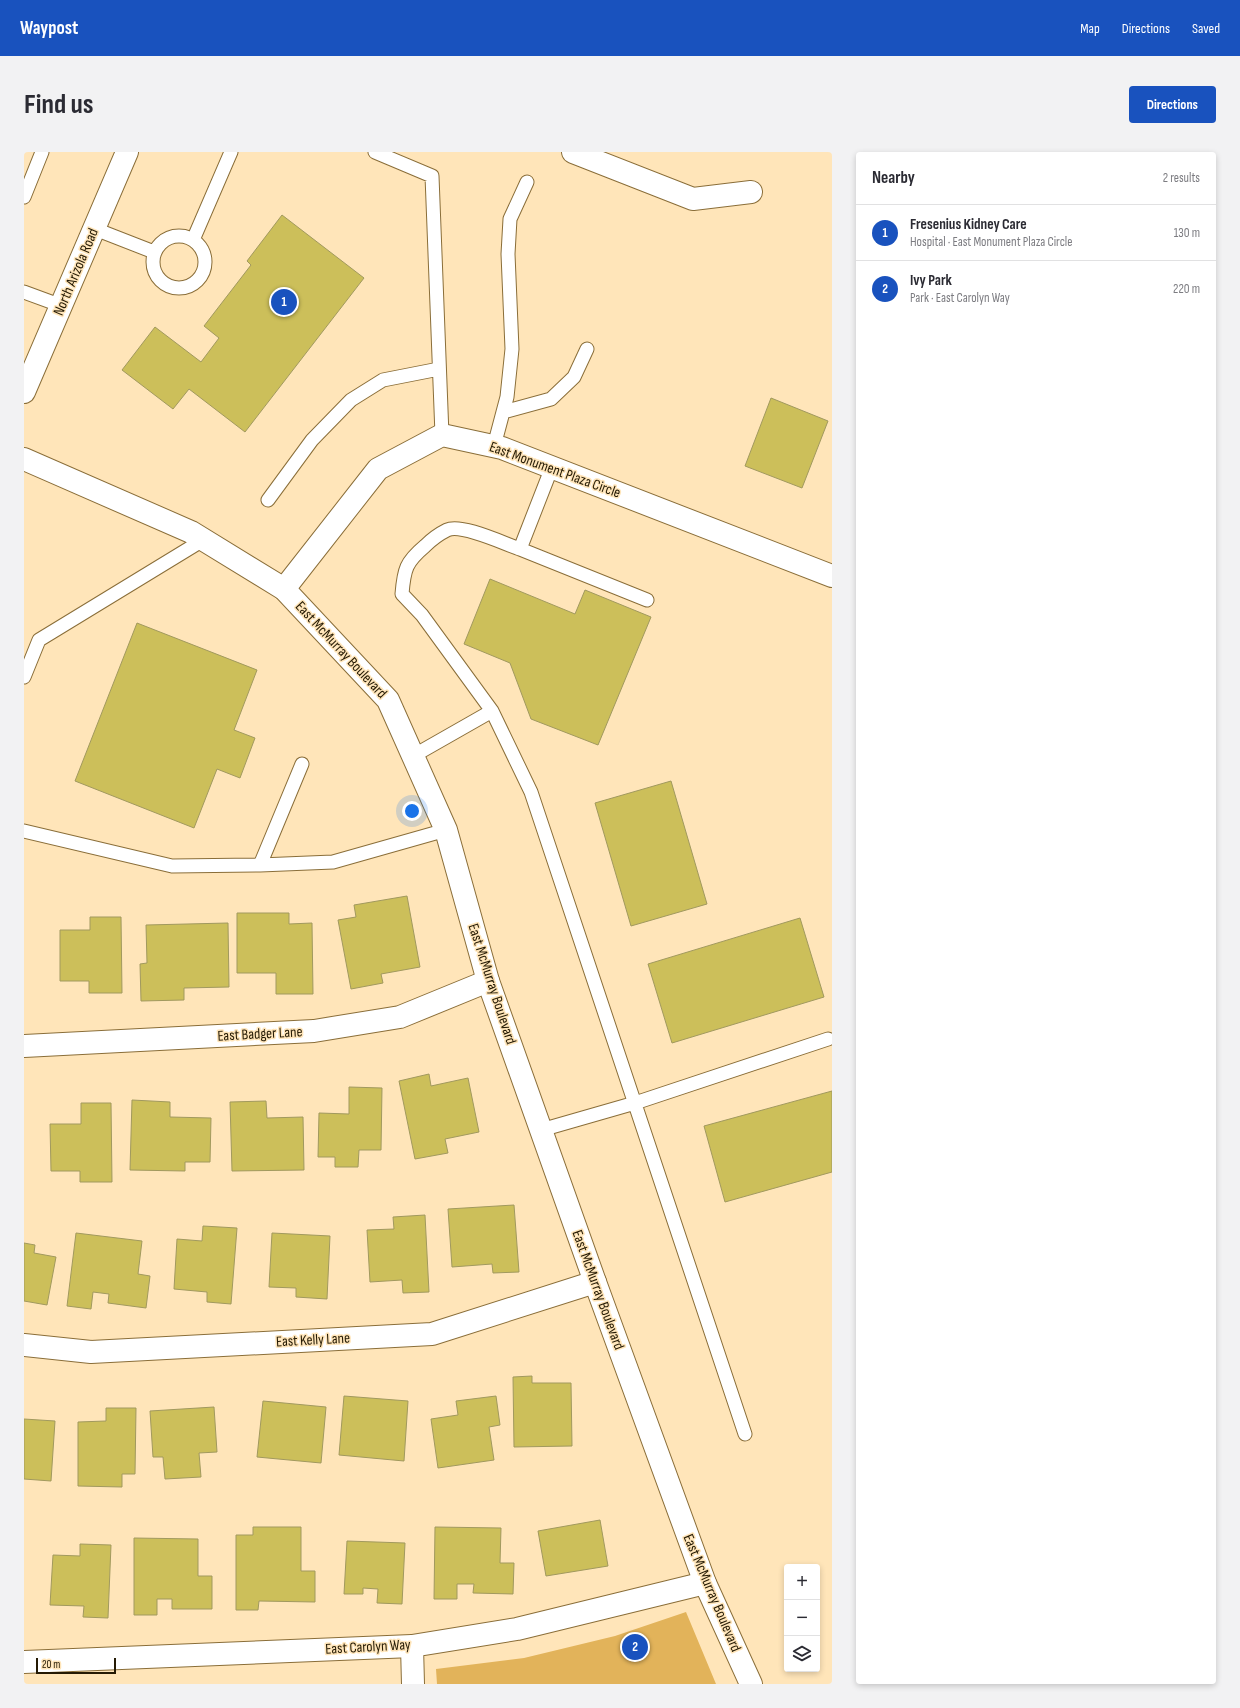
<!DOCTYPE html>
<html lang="en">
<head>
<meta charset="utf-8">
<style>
	:root { --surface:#fff; --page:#f2f2f3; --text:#2b2b33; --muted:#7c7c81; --line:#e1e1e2; --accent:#1952be }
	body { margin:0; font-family:"Sofia Sans Condensed",sans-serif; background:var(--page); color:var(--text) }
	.controls { position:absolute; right:12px; bottom:12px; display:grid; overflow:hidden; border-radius:4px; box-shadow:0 2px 6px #0003 }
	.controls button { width:36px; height:36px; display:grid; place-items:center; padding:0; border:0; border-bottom:1px solid var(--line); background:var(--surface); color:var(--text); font:20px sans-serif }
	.scale { position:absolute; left:12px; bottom:10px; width:80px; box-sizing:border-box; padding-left:4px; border:2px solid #251a04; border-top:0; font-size:11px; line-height:14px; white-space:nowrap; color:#251a04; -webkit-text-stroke:3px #ffe5b9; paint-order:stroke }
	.you { position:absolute; left:388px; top:659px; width:14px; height:14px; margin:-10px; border:3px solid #fff; border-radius:50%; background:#1a73e8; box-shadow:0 0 0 6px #1a73e833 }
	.badge { display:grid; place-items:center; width:26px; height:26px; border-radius:50%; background:var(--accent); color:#fff; font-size:13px; font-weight:700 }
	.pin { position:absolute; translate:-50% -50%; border:2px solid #fff; box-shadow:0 1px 4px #0006 }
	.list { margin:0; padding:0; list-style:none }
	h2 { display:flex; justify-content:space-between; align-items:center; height:52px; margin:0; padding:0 16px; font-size:17px }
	h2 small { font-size:13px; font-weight:400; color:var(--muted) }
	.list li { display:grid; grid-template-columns:26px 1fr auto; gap:12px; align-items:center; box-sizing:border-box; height:56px; padding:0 16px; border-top:1px solid var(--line) }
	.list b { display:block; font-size:15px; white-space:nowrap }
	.list p { margin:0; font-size:13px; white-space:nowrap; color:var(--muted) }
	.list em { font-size:13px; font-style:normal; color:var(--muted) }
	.icon { flex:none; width:22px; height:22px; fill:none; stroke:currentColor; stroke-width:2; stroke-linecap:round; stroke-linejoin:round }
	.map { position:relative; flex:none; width:808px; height:1532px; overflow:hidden; border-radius:4px }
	header { display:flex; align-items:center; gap:24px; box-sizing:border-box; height:56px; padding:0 20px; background:var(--accent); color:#fff }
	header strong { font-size:19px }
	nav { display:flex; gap:22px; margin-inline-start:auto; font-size:14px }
	.intro { display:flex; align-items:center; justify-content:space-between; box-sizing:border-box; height:96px; padding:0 24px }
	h1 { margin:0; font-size:28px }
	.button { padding:10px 18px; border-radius:4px; background:var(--accent); color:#fff; font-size:14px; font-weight:700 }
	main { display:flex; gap:24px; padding:0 24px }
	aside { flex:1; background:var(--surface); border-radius:4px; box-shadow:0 2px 6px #0003 }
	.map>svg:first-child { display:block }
	.green { fill:#e2b35a }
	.building { fill:#ccbf5a; stroke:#a1995e }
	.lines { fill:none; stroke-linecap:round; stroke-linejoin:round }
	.service-casing { stroke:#8a6e39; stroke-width:15 }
	.minor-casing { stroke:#8a6e39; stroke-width:24 }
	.tertiary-casing { stroke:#8a6e39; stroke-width:24 }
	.service { stroke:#fff; stroke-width:13 }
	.minor { stroke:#fff; stroke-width:22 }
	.tertiary { stroke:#fff; stroke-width:22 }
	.labels { text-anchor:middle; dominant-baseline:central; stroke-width:3; stroke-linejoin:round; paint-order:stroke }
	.street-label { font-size:15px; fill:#251a04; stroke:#ffe5b9 }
</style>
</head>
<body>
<header>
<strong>Waypost</strong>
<nav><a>Map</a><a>Directions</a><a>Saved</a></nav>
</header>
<div class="intro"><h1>Find us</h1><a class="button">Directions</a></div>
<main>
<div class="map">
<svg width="808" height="1532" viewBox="0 0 808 1532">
	<rect width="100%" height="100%" fill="#ffe5b9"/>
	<path class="green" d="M 662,1460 L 692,1532 L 413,1532 L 412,1517 L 500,1506 L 591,1484 Z"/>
	<path class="building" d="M 258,63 L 340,126 L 221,280 L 165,237 L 149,257 L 98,218 L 131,175 L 177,210 L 195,186 L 180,174 L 227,113 L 223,109 Z
		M 747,246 L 804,269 L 778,336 L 721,314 Z
		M 466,427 L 551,462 L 561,438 L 627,465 L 574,593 L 507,567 L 486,511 L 440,492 Z
		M 113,471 L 233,518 L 210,578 L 231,586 L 216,626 L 193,617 L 170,676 L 51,629 Z
		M 647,629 L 683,752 L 607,774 L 571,651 Z
		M 383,744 L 396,815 L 357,822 L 359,831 L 327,837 L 314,768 L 332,765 L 330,753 Z
		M 213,761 L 265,761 L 265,772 L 288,771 L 289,842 L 252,842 L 252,821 L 213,821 Z
		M 66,765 L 97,765 L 98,841 L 65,841 L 65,829 L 36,829 L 36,778 L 66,778 Z
		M 776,766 L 800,845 L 648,891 L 624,812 Z
		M 204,771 L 205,835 L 160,836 L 160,848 L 117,849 L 116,812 L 123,811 L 122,773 Z
		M 405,922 L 407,934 L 444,926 L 455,980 L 421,987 L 424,1001 L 391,1007 L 375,929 Z
		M 325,935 L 358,936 L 357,998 L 335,998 L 334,1015 L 311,1015 L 311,1005 L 294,1005 L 295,961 L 325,962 Z
		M 808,939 L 808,1020 L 701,1050 L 680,974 Z
		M 108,948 L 146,950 L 146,965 L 187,966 L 186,1010 L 161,1010 L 161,1019 L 106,1018 Z
		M 242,949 L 243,966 L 279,965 L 280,1018 L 208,1019 L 206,950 Z
		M 57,951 L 87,951 L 88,1030 L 56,1030 L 56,1019 L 27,1019 L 26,972 L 57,972 Z
		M 490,1053 L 495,1120 L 469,1121 L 468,1112 L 428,1115 L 424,1057 Z
		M 401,1063 L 405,1140 L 379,1141 L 378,1128 L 346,1130 L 343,1078 L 370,1077 L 369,1065 Z
		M 179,1074 L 213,1076 L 207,1152 L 183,1150 L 183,1140 L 150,1137 L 153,1087 L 178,1089 Z
		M 52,1081 L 118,1089 L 114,1122 L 126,1124 L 122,1156 L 84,1151 L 85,1142 L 69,1140 L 67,1157 L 43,1154 Z
		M 248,1081 L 306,1084 L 303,1147 L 272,1145 L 272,1136 L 245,1135 Z
		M 0,1091 L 11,1093 L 10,1101 L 32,1105 L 23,1153 L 0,1149 Z
		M 508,1224 L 508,1231 L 547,1231 L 548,1294 L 490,1295 L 489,1225 Z
		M 320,1244 L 384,1249 L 380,1309 L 315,1303 Z
		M 472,1244 L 476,1273 L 465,1275 L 470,1308 L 414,1316 L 407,1267 L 434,1263 L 432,1249 Z
		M 239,1249 L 302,1255 L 297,1311 L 233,1305 Z
		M 190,1255 L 193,1300 L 175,1301 L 177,1325 L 141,1327 L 139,1305 L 129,1305 L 126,1259 Z
		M 82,1256 L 112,1256 L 111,1322 L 98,1322 L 98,1335 L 54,1334 L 54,1270 L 82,1269 Z
		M 0,1267 L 31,1269 L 27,1329 L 0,1327 Z
		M 576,1368 L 584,1414 L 522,1424 L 514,1379 Z
		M 229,1375 L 277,1375 L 277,1419 L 291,1419 L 291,1450 L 235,1449 L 234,1458 L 212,1458 L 212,1383 L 229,1383 Z
		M 411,1375 L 477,1376 L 476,1411 L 490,1411 L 489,1442 L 449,1441 L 450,1432 L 433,1432 L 433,1447 L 410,1447 Z
		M 110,1386 L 174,1387 L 174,1424 L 188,1424 L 188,1457 L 148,1457 L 148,1447 L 133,1447 L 133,1463 L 110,1463 Z
		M 323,1389 L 381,1391 L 378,1452 L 353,1451 L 354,1437 L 339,1436 L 339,1442 L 320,1442 Z
		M 56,1392 L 87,1393 L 84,1466 L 59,1465 L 60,1454 L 26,1453 L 29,1403 L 56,1404 Z"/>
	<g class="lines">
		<defs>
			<path id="service" d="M 351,0 L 408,24 L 418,283
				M 0,45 L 18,0
				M 71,77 L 130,100
				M129 110a26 26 0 1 1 52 0a26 26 0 1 1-52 0Z
				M 169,88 L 207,0
				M 0,140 L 38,154
				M 479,260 L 527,247 L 550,225 L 563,197
				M 470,294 L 483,245 L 488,197 L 484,102 L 486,67 L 503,30
				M 528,315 L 496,397 C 481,392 437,371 423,378 C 415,382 407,388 401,394 C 382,410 380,417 378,442 L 398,463 L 468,559 L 507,640 L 721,1282
				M 244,348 L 288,288 L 327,248 L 359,228 L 415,217
				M 496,397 L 623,448
				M 0,525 L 15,488 L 179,388
				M 389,604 L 468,559
				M 0,679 L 148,714 L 236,713 L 309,710 L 422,678
				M 236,713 L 278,612
				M 517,978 L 611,951 L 804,887"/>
			<path id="minor" d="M 549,0 L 669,47 L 727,40
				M 260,437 L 354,317 L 418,283 L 478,296 L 808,424
				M 0,894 L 290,879 L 376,865 L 464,829
				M 0,1193 L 67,1200 L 408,1182 L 571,1130
				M 388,1494 L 389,1532
				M 0,1510 L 388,1494 L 493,1477 L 681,1431"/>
			<path id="tertiary" d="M 0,240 L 103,0
				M 0,307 L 167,380 L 260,437 L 364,548 L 422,678 L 464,829 L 571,1130 L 681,1431 L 727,1532"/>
		</defs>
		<use href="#service" class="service-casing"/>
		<use href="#minor" class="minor-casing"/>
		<use href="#tertiary" class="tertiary-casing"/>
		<use href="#service" class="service"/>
		<use href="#minor" class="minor"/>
		<use href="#tertiary" class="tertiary"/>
	</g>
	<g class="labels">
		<g class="street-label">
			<text transform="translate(52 120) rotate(-67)">North Arizola Road</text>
			<text transform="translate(531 318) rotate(20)">East Monument Plaza Circle</text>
			<text transform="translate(317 498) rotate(47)">East McMurray Boulevard</text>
			<text transform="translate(468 832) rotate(72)">East McMurray Boulevard</text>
			<text transform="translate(236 882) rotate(-3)">East Badger Lane</text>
			<text transform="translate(574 1138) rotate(70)">East McMurray Boulevard</text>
			<text transform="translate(289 1188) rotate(-3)">East Kelly Lane</text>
			<text transform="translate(688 1441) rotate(67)">East McMurray Boulevard</text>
			<text transform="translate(344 1495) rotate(-3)">East Carolyn Way</text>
		</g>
	</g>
</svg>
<div class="controls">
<button>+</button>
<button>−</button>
<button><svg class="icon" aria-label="layers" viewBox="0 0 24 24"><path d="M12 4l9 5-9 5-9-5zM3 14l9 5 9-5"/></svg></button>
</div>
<div class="scale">20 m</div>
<div class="you"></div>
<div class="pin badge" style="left:260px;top:150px">1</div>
<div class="pin badge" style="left:611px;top:1495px">2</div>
</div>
<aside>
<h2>Nearby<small>2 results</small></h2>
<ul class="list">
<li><span class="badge">1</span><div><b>Fresenius Kidney Care</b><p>Hospital · East Monument Plaza Circle</p></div><em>130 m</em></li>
<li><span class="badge">2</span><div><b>Ivy Park</b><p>Park · East Carolyn Way</p></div><em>220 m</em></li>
</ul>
</aside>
</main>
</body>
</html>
